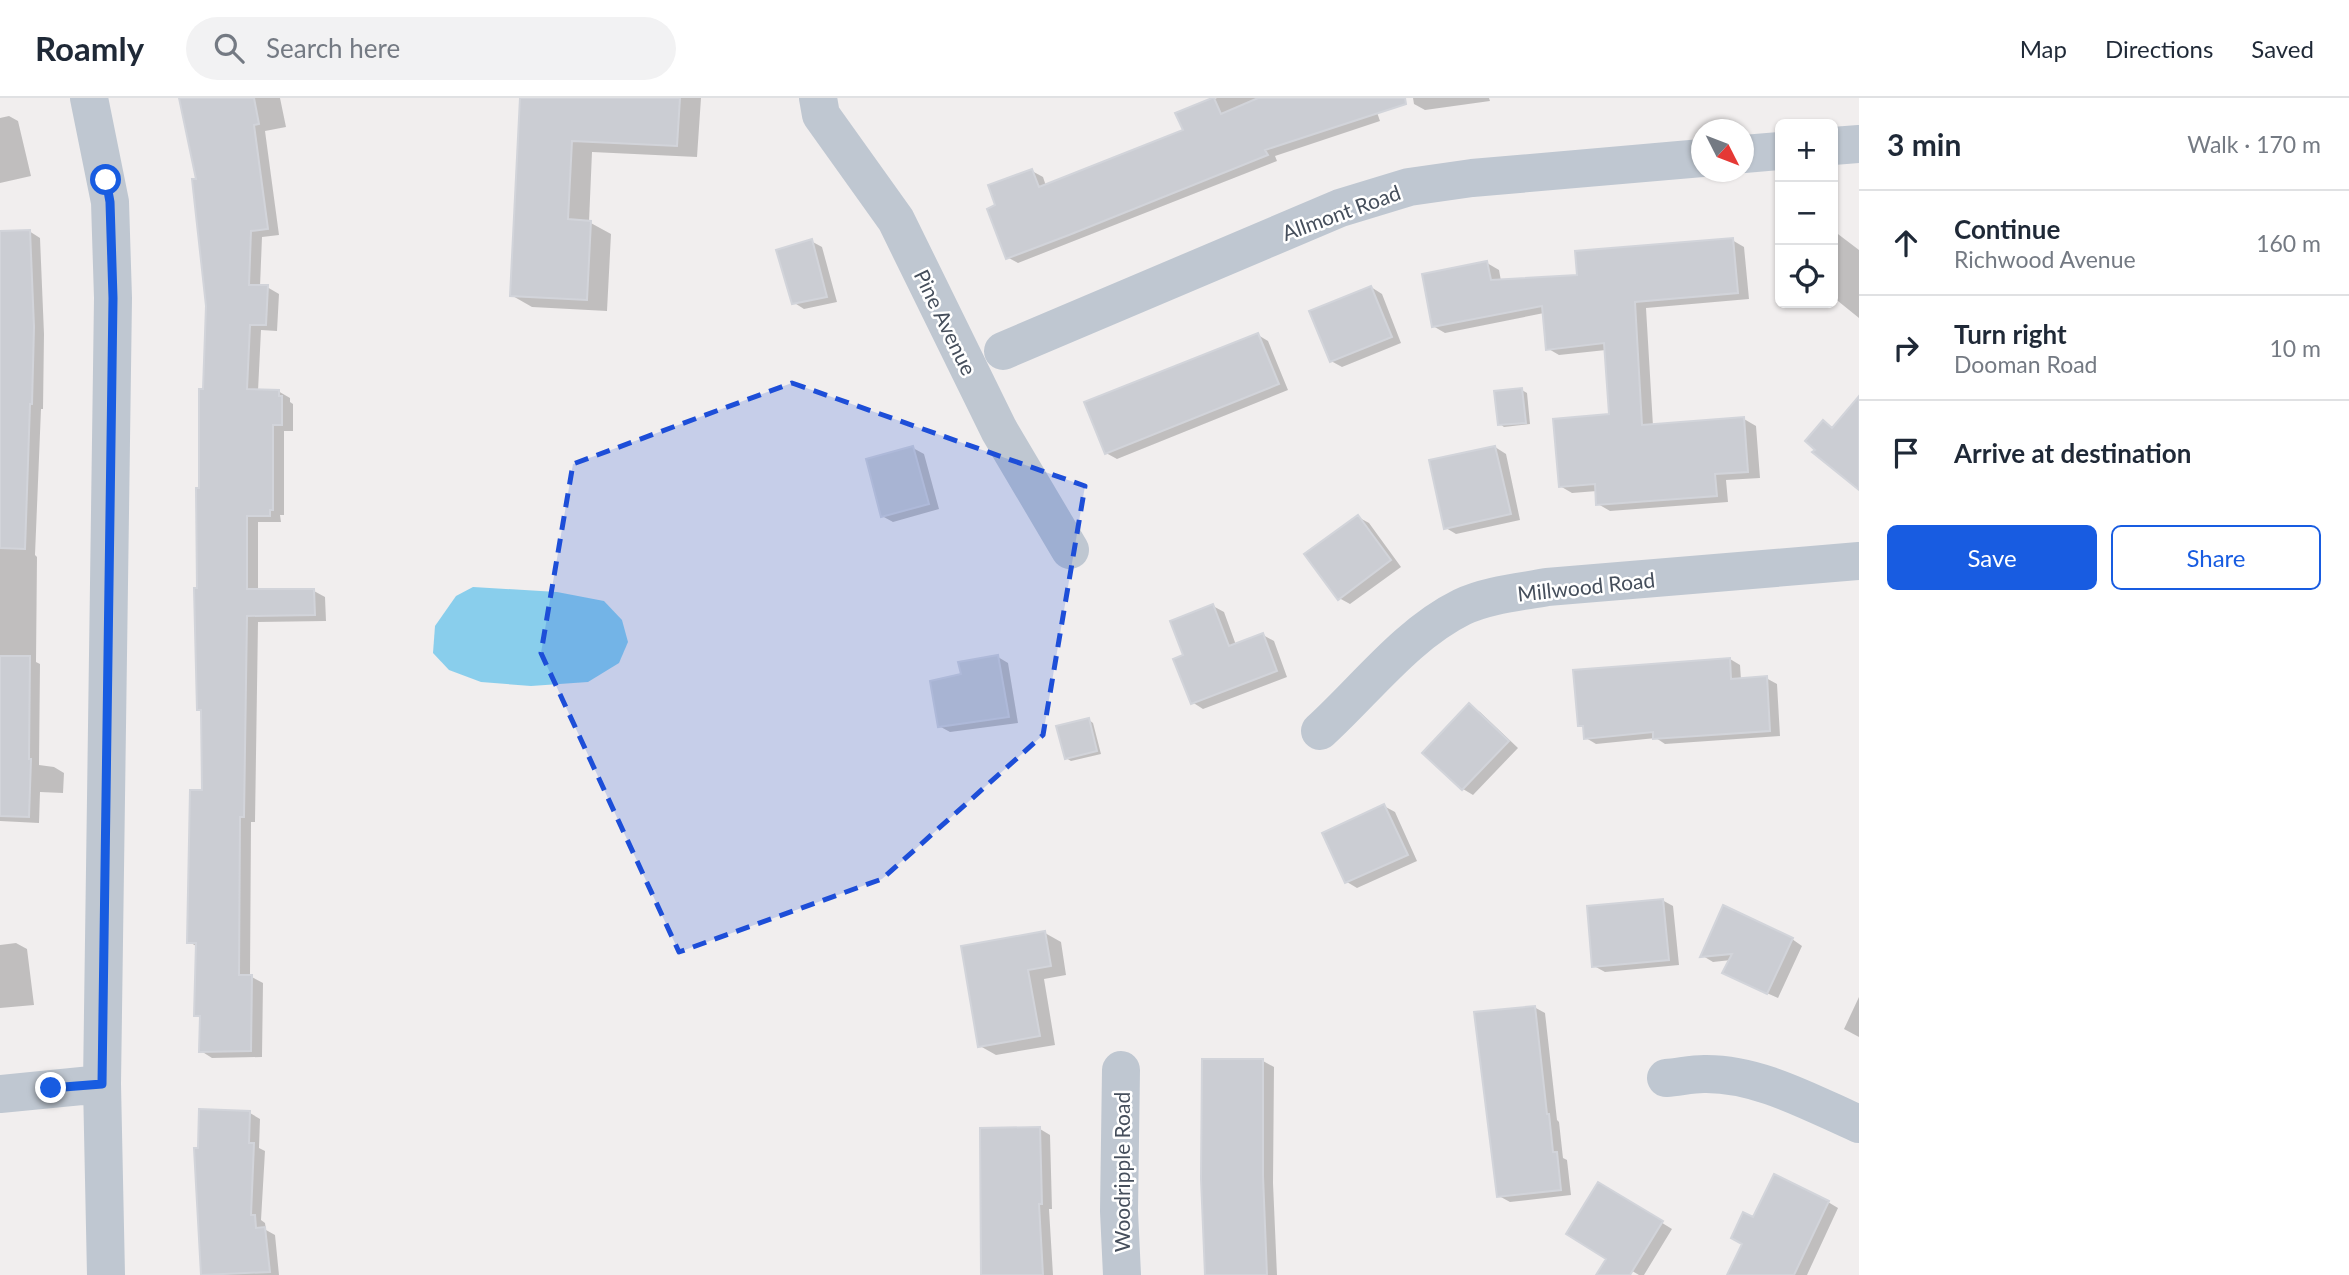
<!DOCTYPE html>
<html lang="en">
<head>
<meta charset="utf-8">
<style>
	:root { --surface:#fff; --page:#f2f2f3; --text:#1f2937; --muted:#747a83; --line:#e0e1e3; --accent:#185ce1 }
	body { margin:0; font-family:Lato,sans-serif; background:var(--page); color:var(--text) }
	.controls { position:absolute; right:21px; top:21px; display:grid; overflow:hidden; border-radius:10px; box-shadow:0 2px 5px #0004 }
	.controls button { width:63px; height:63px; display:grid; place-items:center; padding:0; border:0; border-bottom:2px solid var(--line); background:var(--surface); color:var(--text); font:35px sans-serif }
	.compass { position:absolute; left:1691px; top:21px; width:63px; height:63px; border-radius:50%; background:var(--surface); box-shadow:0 2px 5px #0004; rotate:132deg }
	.stop { position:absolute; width:21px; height:21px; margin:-16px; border:5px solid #185ce1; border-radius:50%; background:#fff }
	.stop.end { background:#185ce1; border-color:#fff; box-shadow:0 2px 7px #0008 }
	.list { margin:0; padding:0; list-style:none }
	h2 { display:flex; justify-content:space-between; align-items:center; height:91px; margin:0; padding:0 28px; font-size:30px }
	h2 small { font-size:23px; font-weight:400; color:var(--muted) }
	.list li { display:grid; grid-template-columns:46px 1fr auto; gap:21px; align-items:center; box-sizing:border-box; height:105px; padding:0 28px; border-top:2px solid var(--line) }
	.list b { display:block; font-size:26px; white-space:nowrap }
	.list p { margin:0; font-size:23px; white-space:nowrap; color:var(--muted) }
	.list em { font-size:23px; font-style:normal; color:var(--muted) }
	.actions { display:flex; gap:14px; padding:21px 28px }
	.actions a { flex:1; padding:16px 0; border:2px solid var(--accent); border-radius:10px; text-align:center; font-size:24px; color:var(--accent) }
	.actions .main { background:var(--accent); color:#fff }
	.icon { flex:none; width:38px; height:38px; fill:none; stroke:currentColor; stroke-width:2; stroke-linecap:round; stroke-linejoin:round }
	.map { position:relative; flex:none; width:1859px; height:1177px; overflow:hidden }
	header { display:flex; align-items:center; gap:42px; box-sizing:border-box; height:98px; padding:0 35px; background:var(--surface); border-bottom:2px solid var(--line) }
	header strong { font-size:33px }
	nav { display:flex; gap:38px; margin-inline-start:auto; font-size:24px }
	.search { width:490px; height:63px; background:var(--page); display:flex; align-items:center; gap:18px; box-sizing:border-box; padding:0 24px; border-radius:38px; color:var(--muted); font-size:26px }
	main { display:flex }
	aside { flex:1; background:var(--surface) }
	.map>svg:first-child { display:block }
	.water { fill:#89ceec }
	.shadow { fill:#0003 }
	.building { fill:#cbcdd3; stroke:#d2d4da; stroke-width:2 }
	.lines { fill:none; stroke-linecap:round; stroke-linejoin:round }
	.street { stroke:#bfc7d1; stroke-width:38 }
	.route { stroke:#185ce1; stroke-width:9 }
	.marked { fill:#1d4ed8; fill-opacity:0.2; stroke:#1d4ed8; stroke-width:5; stroke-dasharray:14 9; stroke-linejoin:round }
	.labels { text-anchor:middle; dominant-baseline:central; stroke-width:5; stroke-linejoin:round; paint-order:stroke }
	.street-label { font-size:21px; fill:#464f5c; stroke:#fff }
</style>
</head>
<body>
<header>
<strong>Roamly</strong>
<div class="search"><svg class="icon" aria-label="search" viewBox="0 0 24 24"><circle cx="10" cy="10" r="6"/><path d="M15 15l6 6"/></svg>Search here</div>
<nav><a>Map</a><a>Directions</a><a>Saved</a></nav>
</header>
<main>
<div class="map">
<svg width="1859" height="1177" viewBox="0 0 1859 1177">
	<rect width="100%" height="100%" fill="#f1eeee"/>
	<path class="water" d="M 473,489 L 557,494 L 604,503 L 622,522 L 628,544 L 619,565 L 588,584 L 531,588 L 481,584 L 449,572 L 433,555 L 435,528 L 456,498 Z"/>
	<path class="shadow" d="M 180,0 L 280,0 L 286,29 L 265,33 L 279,137 L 262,139 L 260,189 L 267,189 L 279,196 L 277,233 L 261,232 L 258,293 L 278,293 L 290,300 L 290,304 L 293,306 L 293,333 L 284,333 L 284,417 L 280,417 L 281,424 L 258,424 L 258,493 L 314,493 L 325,499 L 326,523 L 258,524 L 255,724 L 251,724 L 250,878 L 263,885 L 262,959 L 212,960 L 201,953 L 202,920 L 196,917 L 198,849 L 189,844 L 203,693 L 203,613 L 199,611 L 199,492 L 207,208 L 198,82 Z
		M 521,0 L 701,0 L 697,59 L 592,54 L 589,124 L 611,136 L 607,213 L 532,209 L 511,197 Z
		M 1217,0 L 1372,0 L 1380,23 L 1275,58 L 1277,63 L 1018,165 L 1007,159 L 998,108 L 1032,73 L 1043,79 L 1046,88 L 1185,33 L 1178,16 Z
		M 1413,0 L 1489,0 L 1490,3 L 1425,12 L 1414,6 Z
		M 9,18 L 18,23 L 31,78 L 0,85 L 0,20 Z
		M 29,133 L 40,140 L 44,236 L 43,311 L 41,311 L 35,457 L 37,459 L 36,564 L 40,566 L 39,667 L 54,669 L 64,675 L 63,695 L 40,694 L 39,725 L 0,723 L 0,134 Z
		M 1834,133 L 1859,152 L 1859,220 L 1833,199 Z
		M 1732,142 L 1744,149 L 1749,201 L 1646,210 L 1653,328 L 1744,321 L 1756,328 L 1760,380 L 1726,382 L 1728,404 L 1610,413 L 1598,406 L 1597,393 L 1572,395 L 1560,388 L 1611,318 L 1606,252 L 1559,257 L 1547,250 L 1544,215 L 1445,235 L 1433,228 L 1487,165 L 1499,172 L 1501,183 L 1579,178 Z
		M 811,143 L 822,149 L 837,204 L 804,211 L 793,204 Z
		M 1371,189 L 1382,196 L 1401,245 L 1342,269 L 1331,263 Z
		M 1258,237 L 1268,243 L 1288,292 L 1117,361 L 1106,355 Z
		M 1522,292 L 1527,295 L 1530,326 L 1504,329 L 1500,326 Z
		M 1495,349 L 1506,356 L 1520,422 L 1456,436 L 1446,430 Z
		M 913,350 L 924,356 L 939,411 L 893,424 L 882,418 Z
		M 1358,419 L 1369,425 L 1401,469 L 1350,506 L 1339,500 Z
		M 1213,508 L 1224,514 L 1236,547 L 1263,537 L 1274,543 L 1287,579 L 1203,611 L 1192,604 L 1185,558 Z
		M 998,559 L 1008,565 L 1018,625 L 950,634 L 939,628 Z
		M 1730,561 L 1740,567 L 1741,582 L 1766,580 L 1777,586 L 1780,638 L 1665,646 L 1656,640 L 1596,646 L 1586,640 L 1585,630 L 1580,627 Z
		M 1470,608 L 1480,614 L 1518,650 L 1473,697 L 1463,691 Z
		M 1089,622 L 1093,625 L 1101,656 L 1071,663 L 1066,660 Z
		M 1384,708 L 1395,714 L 1417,763 L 1357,790 L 1347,784 Z
		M 1662,802 L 1673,808 L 1679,867 L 1605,874 L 1594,868 Z
		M 1045,835 L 1061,844 L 1066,877 L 1044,881 L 1055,947 L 996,957 L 980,948 Z
		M 1792,841 L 1802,848 L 1778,900 L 1735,881 L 1731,862 L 1713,864 L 1703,858 Z
		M 16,845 L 27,851 L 34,907 L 0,910 L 0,847 Z
		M 1859,899 L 1859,939 L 1844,931 Z
		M 1534,909 L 1545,915 L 1557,1022 L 1559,1024 L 1563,1060 L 1567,1062 L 1571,1097 L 1510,1104 L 1499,1098 Z
		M 1263,963 L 1274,969 L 1273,1085 L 1277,1177 L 1208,1177 Z
		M 250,1015 L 260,1021 L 259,1050 L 265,1053 L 261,1122 L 265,1125 L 266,1132 L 275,1137 L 279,1177 L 203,1177 L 195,1051 L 199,1052 Z
		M 1040,1031 L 1050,1037 L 1052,1111 L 1049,1111 L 1053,1177 L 983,1177 Z
		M 1599,1086 L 1672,1131 L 1644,1177 L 1639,1177 L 1569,1136 Z
		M 1828,1104 L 1838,1110 L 1807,1177 L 1729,1177 L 1754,1121 Z"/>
	<path class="building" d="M 179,0 L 254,0 L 259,26 L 254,27 L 268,131 L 251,133 L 249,187 L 268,187 L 266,227 L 250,227 L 247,291 L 279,292 L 279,298 L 282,298 L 282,327 L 273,327 L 273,412 L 270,412 L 270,418 L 247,418 L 247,491 L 314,491 L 315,517 L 247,518 L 244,719 L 240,719 L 239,877 L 252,877 L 251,953 L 199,954 L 200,918 L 194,918 L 196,845 L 187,845 L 190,692 L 202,692 L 201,612 L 197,612 L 194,490 L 197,490 L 196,390 L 199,390 L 199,291 L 203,291 L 206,208 L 192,81 L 196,81 Z
		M 520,0 L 680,0 L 677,48 L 572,43 L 568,121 L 591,123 L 587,202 L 510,198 Z
		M 1212,0 L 1214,0 L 1221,16 L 1258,0 L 1405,0 L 1406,6 L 1265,52 L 1268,57 L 1069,137 L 1006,161 L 987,111 L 995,107 L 988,87 L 1032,71 L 1039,89 L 1049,85 L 1183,32 L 1175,15 Z
		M 30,132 L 34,229 L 32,306 L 30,306 L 25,451 L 0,450 L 0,133 Z
		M 1733,140 L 1738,195 L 1635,204 L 1642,327 L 1744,319 L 1748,374 L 1715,376 L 1717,398 L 1596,407 L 1595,386 L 1559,389 L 1553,321 L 1609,316 L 1604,245 L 1546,252 L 1542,208 L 1432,229 L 1422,176 L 1487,163 L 1491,182 L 1577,177 L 1575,153 Z
		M 812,141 L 827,199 L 792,206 L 776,152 Z
		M 1371,188 L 1392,239 L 1330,264 L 1309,213 Z
		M 1258,235 L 1279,286 L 1105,356 L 1084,304 Z
		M 1522,290 L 1526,325 L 1498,327 L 1494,293 Z
		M 1859,298 L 1859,392 L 1812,354 L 1815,352 L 1805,343 L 1823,322 L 1832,330 Z
		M 913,348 L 929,406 L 881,419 L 866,361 Z
		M 1495,348 L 1511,416 L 1444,431 L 1429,362 Z
		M 1358,417 L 1391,462 L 1338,502 L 1304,456 Z
		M 1213,506 L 1229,548 L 1263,535 L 1277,573 L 1191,606 L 1173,561 L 1183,557 L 1170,523 Z
		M 998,557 L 1009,619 L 938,629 L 930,583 L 961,576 L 958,564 Z
		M 0,558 L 30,558 L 29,661 L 31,661 L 29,719 L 0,718 Z
		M 1730,560 L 1731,581 L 1767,578 L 1770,633 L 1653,641 L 1653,634 L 1584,641 L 1583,628 L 1578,628 L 1573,572 Z
		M 1469,605 L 1509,643 L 1462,692 L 1422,655 Z
		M 1089,620 L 1097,653 L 1065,661 L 1056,628 Z
		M 1384,706 L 1408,757 L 1345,785 L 1322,735 Z
		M 1663,801 L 1669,862 L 1592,869 L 1587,808 Z
		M 1723,807 L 1793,840 L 1767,896 L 1722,875 L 1732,856 L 1700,859 Z
		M 1045,833 L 1051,868 L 1028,872 L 1040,938 L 978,949 L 961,848 Z
		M 1535,908 L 1547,1016 L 1549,1016 L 1553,1054 L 1557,1054 L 1561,1092 L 1497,1099 L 1474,914 Z
		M 1202,961 L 1263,961 L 1263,1078 L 1267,1177 L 1205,1177 L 1201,1081 Z
		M 199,1011 L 250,1013 L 249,1045 L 254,1045 L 251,1117 L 255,1117 L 256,1130 L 265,1129 L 270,1174 L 201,1177 L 194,1050 L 198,1050 Z
		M 1040,1029 L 1042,1106 L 1039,1106 L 1043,1177 L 981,1177 L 980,1030 Z
		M 1774,1076 L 1829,1103 L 1794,1177 L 1727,1177 L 1742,1146 L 1731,1140 L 1743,1114 L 1753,1119 Z
		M 1598,1084 L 1663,1123 L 1630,1177 L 1596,1177 L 1606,1161 L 1566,1136 Z"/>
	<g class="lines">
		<path class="street" d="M 89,0 L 110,104 L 113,200 L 102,986 L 106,1177
			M 818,0 L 821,17 L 896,122 L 999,332 L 1070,452
			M 1833,48 L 1859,46
			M 1744,56 L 1780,53
			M 1003,253 L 1340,110 L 1409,89 L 1472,80 L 1702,60
			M 1320,633 C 1365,592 1407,536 1462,509 C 1487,497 1520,494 1547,489 L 1859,463
			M 1121,972 L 1119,1113 L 1122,1177
			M 1666,980 C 1679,979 1692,976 1704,976 C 1758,975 1811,1005 1859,1026
			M 0,996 L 102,986"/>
	</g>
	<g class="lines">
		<path class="route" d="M 51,990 L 102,986 L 113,200 L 110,104 L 106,82"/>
	</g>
	<path class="marked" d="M 792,285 L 1085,388 L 1043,637 L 882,781 L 679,854 L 541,555 L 573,366 Z"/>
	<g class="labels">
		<g class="street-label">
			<text transform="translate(1341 114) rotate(-20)">Allmont Road</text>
			<text transform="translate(946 224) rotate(64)">Pine Avenue</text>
			<text transform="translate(1586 488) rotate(-6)">Millwood Road</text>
			<text transform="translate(1121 1074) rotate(-90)">Woodripple Road</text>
		</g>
	</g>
</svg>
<div class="controls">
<button>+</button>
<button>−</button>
<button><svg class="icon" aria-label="locate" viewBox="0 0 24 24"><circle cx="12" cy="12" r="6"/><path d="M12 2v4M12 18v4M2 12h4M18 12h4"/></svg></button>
</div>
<svg class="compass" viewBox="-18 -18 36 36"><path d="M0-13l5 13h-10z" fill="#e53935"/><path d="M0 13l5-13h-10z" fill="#747a83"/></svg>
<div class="stop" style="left:106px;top:82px"></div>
<div class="stop end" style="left:51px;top:990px"></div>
</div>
<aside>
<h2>3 min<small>Walk · 170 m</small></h2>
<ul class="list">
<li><svg class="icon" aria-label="ahead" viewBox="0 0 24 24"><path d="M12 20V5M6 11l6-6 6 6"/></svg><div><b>Continue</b><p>Richwood Avenue</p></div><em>160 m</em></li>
<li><svg class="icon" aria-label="right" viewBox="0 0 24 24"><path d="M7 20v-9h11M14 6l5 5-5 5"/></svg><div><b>Turn right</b><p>Dooman Road</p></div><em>10 m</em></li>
<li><svg class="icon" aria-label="arrive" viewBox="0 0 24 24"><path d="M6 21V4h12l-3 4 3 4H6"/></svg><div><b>Arrive at destination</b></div></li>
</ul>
<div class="actions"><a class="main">Save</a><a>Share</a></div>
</aside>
</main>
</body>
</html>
